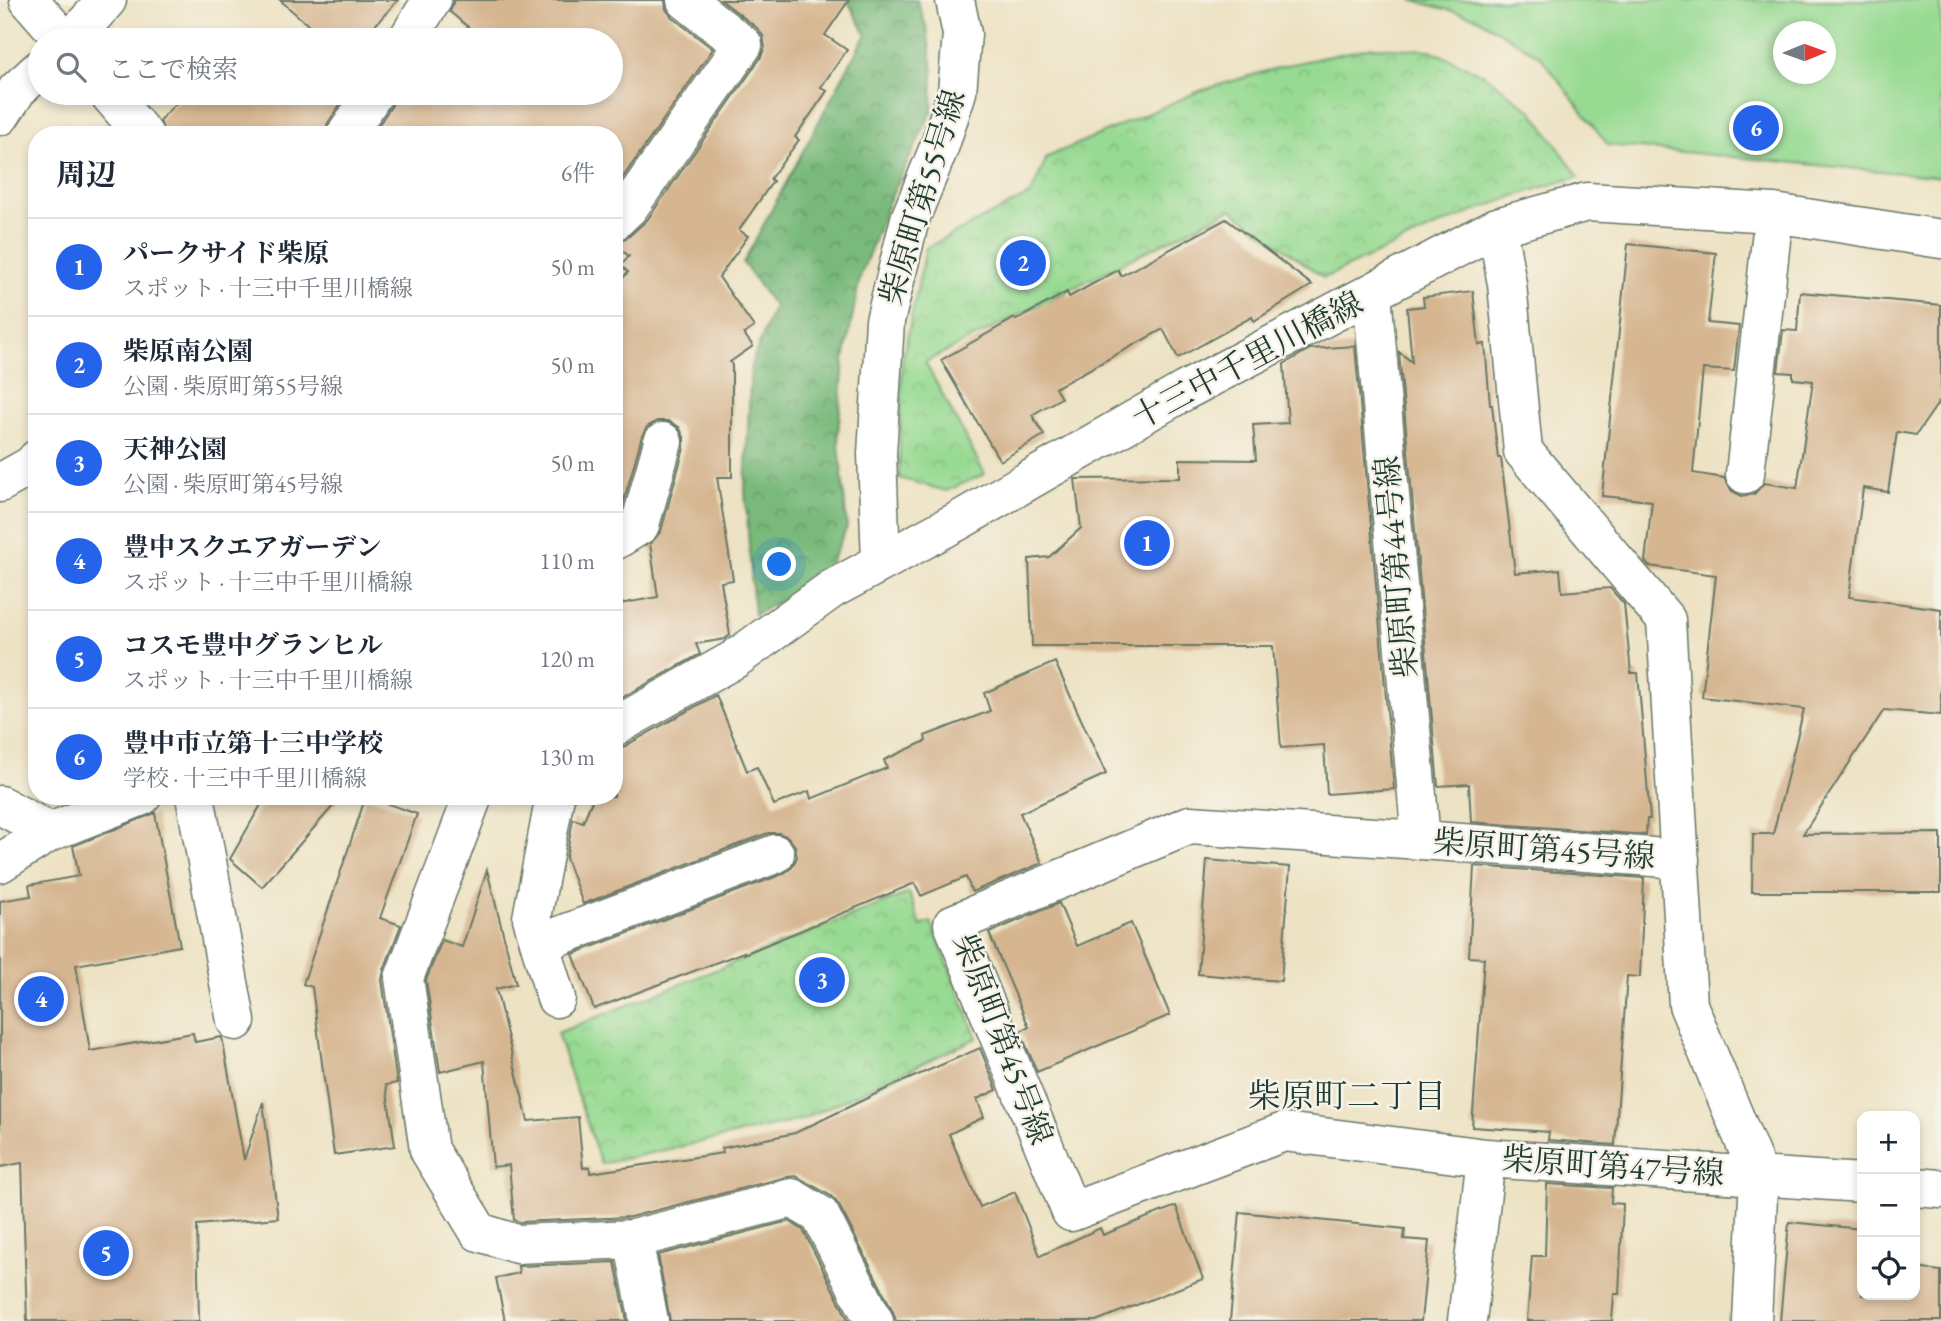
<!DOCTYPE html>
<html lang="ja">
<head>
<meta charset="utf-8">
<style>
	:root { --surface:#fff; --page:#f2f2f3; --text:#1f2937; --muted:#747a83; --line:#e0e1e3; --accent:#2563eb }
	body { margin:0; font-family:"EB Garamond","Noto Serif JP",serif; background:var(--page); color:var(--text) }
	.controls { position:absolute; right:21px; bottom:21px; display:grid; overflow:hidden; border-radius:14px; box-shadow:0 4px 10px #0003 }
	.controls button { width:63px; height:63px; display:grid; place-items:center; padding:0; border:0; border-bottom:2px solid var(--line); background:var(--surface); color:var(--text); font:35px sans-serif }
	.compass { position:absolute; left:1773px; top:21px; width:63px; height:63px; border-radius:50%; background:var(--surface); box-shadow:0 4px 10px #0003; rotate:89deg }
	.you { position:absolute; left:780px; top:565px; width:24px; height:24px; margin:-18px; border:5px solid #fff; border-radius:50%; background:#1a73e8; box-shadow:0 0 0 10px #1a73e833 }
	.badge { display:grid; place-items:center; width:46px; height:46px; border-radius:50%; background:var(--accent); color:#fff; font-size:23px; font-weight:700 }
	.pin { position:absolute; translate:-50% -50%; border:4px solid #fff; box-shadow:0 2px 7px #0006 }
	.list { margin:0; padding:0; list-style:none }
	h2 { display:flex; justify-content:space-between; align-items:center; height:91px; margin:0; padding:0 28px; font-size:30px }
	h2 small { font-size:23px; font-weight:400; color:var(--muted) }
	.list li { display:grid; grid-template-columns:46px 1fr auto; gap:21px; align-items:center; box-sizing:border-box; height:98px; padding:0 28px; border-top:2px solid var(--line) }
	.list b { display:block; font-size:26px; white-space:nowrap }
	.list p { margin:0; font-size:23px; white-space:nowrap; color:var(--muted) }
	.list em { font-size:23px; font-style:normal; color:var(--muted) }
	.icon { flex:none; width:38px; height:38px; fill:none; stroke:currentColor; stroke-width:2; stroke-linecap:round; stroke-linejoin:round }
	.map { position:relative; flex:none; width:1941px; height:1321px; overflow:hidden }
	.search { position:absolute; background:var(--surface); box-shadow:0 4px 10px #0003; left:28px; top:28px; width:595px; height:77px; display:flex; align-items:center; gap:18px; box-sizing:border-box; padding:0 24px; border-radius:38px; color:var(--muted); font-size:26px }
	.panel { position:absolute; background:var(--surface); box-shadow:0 4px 10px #0003; left:28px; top:126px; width:595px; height:679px; border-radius:28px }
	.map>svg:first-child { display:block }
	.forest { fill:url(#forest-crowns); stroke:#4c7c58; stroke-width:2 }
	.park { fill:url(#park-crowns); stroke:#5b8c63; stroke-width:2 }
	.pitch { fill:#97da92; stroke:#5b8c63; stroke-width:2; fill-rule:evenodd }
	.building { fill:#d6b691 }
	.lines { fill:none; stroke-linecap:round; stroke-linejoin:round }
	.minor-casing { stroke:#677766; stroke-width:41 }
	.minor { stroke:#fff; stroke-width:38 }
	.labels { text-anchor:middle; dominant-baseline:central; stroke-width:5; stroke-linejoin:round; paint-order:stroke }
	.street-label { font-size:32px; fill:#1f3d34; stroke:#f7f3e8 }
	.neighbourhood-label { font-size:33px; fill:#1f3d34; stroke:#f7f3e8 }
</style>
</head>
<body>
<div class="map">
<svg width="1941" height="1321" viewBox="0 0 1941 1321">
	<defs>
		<pattern id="forest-crowns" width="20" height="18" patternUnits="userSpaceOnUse" patternTransform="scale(1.75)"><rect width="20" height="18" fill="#79ba7c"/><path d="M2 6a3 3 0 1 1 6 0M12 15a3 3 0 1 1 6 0" fill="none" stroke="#639866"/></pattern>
		<pattern id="park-crowns" width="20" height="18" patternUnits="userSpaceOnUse" patternTransform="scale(1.75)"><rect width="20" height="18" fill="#97da92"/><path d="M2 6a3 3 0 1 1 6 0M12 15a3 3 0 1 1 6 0" fill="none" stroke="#82bc7e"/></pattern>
	</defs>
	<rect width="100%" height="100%" fill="#f7f3e8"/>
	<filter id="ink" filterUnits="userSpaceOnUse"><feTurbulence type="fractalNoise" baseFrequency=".0143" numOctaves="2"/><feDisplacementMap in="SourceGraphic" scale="14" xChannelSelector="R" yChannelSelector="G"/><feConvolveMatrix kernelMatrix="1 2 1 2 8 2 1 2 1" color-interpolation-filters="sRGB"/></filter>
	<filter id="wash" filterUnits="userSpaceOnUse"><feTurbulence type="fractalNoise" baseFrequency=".00686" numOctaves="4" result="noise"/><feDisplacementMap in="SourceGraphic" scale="28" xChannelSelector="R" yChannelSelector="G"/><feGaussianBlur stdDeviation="1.57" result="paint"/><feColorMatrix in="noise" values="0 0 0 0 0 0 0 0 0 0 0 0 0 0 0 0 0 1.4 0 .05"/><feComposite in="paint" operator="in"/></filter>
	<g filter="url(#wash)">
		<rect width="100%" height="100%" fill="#ede2c3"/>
		<path class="forest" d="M 847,0 L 917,0 L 927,29 L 933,71 L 932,111 L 889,201 L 860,277 L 844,360 L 838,434 L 847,527 L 829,566 L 806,587 L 754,615 L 745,490 L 751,365 L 774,306 L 743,263 L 866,34 Z"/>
		<path class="park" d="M 1373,47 L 1430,50 L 1485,75 L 1533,112 L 1579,177 C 1489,200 1407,239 1324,278 L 1231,209 L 925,362 L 985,474 L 946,491 L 899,478 L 902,362 L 926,248 L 1031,194 L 1047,157 L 1202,90 L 1287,65 Z
			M 909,893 L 921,926 L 931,922 L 977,1038 L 801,1120 L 601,1164 L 557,1033 Z"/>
		<path class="pitch" d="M 1411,0 L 1941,0 L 1941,177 L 1608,145 L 1541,57 L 1475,17 ZM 1784,32 L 1826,32 L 1826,74 L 1784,74 Z"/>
		<g id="blocks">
			<path class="building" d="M 280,0 L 398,0 L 362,40 L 325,40 Z
				M 454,0 L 665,0 L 666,9 L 672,17 L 713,49 L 614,190 L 614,135 L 372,135 L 392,105 L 396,93 L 611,93 L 611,40 L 484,40 L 450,12 Z
				M 721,0 L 849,0 L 825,35 L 847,50 L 821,87 L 827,91 L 795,137 L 799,140 L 770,179 L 773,181 L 739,230 L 748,236 L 719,277 L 754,327 L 744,334 L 753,346 L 730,362 L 732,365 L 732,477 L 717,477 L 733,580 L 721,582 L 730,635 L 725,639 L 696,644 L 700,654 L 614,702 L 614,605 L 658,597 L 650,544 L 661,531 L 684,448 L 684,437 L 679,427 L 668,421 L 657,421 L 647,427 L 642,436 L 621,511 L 614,515 L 614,288 L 628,272 L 621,266 L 629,256 L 614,245 L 614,242 L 628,237 L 647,220 L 761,57 L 765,47 L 763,36 L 757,28 Z
				M 186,93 L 348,93 L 328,123 L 324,135 L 165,135 L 160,120 Z
				M 1226,219 L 1312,285 L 1254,321 L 1252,317 L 1178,358 L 1163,329 L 1055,388 L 1061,398 L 1032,415 L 1044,435 L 1000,461 L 941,360 L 1015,318 L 1016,320 L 1067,292 L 1069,297 L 1118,270 L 1121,276 Z
				M 1628,244 L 1716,253 L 1708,323 L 1739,326 L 1734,371 L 1703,369 L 1693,473 L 1724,478 L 1732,491 L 1742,496 L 1754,494 L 1764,483 L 1797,488 L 1813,381 L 1793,379 L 1793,373 L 1778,372 L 1783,330 L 1797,331 L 1800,292 L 1941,305 L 1941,399 L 1916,435 L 1897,432 L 1888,492 L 1863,488 L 1849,597 L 1941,609 L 1941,715 L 1884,710 L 1803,834 L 1941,833 L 1941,892 L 1752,892 L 1753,834 L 1773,834 L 1804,709 L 1702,697 L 1716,575 L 1649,566 L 1645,561 L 1652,501 L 1602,496 Z
				M 1473,291 L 1479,345 L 1485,344 L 1490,405 L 1492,405 L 1498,458 L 1501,458 L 1515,573 L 1560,569 L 1562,592 L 1610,588 L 1624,604 L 1631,673 L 1638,673 L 1650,819 L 1647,819 L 1646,835 L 1471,822 L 1469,784 L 1438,786 L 1399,352 L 1412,362 L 1407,308 L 1424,306 L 1423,297 Z
				M 1355,346 L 1394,789 L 1327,794 L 1324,745 L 1281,748 L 1273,646 L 1032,646 L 1029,559 L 1049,557 L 1081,528 L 1075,479 L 1180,478 L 1180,459 L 1256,460 L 1253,425 L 1288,423 L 1284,364 L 1310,349 Z
				M 1055,662 L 1106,774 L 1020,813 L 1042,863 L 972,892 L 966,877 L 921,896 L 915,883 L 744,954 L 744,952 L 594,1009 L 573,954 L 783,874 L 792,867 L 797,857 L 795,846 L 788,837 L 779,833 L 768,833 L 583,904 L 566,858 L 573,819 L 583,822 L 594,796 L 614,796 L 614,749 L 625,746 L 716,695 L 747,771 L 757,767 L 774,805 L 809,791 L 811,799 L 887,768 L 884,760 L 926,741 L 925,736 L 990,711 L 984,693 Z
				M 266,796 L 342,796 L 262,887 L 230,859 Z
				M 366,796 L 417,814 L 380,918 L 401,925 L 384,970 L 382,980 L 397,1083 L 386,1085 L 395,1146 L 334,1155 L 312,987 L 303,984 Z
				M 155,813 L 180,946 L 76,965 L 90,1051 L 193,1033 L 195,1042 L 222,1037 L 244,1160 L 263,1102 L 278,1218 L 197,1225 L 199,1321 L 27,1321 L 22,1163 L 0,1167 L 0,901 L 31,896 L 29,885 L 79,876 L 73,846 Z
				M 1207,860 L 1290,867 L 1281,981 L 1198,974 Z
				M 1474,866 L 1644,878 L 1640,977 L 1627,976 L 1615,1145 L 1548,1140 L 1549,1132 L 1472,1127 L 1484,958 L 1469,957 Z
				M 487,870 L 516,984 L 496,989 L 528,1121 L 578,1117 L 583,1168 L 590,1167 L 590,1173 L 723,1153 L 722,1148 L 795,1133 L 888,1088 L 980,1048 L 997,1090 L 977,1099 L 984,1117 L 949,1134 L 980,1207 L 1015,1192 L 1040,1256 L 1100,1228 L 1103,1235 L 1176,1206 L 1203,1279 L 1096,1321 L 896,1321 L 893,1311 L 839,1205 L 831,1196 L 796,1176 L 787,1177 L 630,1217 L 520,1222 L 514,1220 L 509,1165 L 493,1167 L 484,1061 L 440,1072 L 426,980 L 442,940 L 462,947 Z
				M 1059,903 L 1077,946 L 1131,923 L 1170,1015 L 1037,1072 L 1020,1031 L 1029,1027 L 989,933 Z
				M 1547,1184 L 1612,1188 L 1611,1203 L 1623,1204 L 1619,1294 L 1614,1294 L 1612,1321 L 1527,1321 L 1532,1256 L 1545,1256 Z
				M 1240,1212 L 1405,1229 L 1404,1239 L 1429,1241 L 1421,1321 L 1230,1321 Z
				M 789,1221 L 803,1230 L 849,1321 L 670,1321 L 658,1255 Z
				M 1789,1222 L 1862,1229 L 1862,1295 L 1915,1295 L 1915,1268 L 1941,1271 L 1941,1321 L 1780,1321 Z
				M 615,1262 L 627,1321 L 505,1321 L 496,1278 L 519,1273 L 518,1266 Z"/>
		</g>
	</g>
	<g filter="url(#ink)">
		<use href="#blocks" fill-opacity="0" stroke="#677766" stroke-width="2"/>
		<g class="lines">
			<defs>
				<path id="minor" d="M 29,0 L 64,40
					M 71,40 L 107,0
					M 407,40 L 432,0
					M 108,93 L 144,135
					M 0,116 L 17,90 L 40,69
					M 346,135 L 374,93
					M 614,221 L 629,207 L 743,45 L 686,0
					M 1497,227 L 1507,284 L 1523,451 L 1666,620 L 1688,1005 L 1759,1176 L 1752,1321
					M 1372,294 L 1421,840
					M 1745,474 L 1774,213
					M 0,483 L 32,465 L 37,459
					M 614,541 L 640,525 L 663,442
					M 881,562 L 877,454 L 885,321 L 910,219 L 940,145 L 957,92 L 962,34 L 955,0
					M 614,727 L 735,659 L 832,589 L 960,520 L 1186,390 L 1497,227 L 1587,202 L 1774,213 L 1941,239
					M 195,796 L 236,1021
					M 473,796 L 404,978 L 429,1150 L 479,1232 L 517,1244 L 633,1239 L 792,1198 L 820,1215 L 874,1321
					M 555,796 L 532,918 L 556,998
					M 0,805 L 50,832
					M 0,863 L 50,832 L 142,796
					M 541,943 L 775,854
					M 1486,1158 L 1284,1132 L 1071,1212 L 953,924 L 1190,825 L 1421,840 L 1680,859
					M 1915,1187 L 1941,1189
					M 633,1239 L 649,1321
					M 1467,1321 L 1486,1158 L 1862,1183"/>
			</defs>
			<use href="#minor" class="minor-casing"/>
			<use href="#minor" class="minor"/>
		</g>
	</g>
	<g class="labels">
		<g class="street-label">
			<text transform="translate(922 197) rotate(-73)">柴原町第55号線</text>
			<text transform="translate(1247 360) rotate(-28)">十三中千里川橋線</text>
			<text transform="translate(1396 567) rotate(-95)">柴原町第44号線</text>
			<text transform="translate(1544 849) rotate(4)">柴原町第45号線</text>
			<text transform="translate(1003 1039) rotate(69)">柴原町第45号線</text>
			<text transform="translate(1613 1166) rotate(4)">柴原町第47号線</text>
		</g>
		<g class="neighbourhood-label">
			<text x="1347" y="1095">柴原町二丁目</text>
		</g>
	</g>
</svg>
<div class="controls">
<button>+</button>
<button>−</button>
<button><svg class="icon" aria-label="locate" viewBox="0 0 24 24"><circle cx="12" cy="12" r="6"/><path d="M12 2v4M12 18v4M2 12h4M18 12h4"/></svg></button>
</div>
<svg class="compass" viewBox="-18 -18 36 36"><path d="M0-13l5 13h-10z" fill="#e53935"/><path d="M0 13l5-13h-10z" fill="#747a83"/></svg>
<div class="you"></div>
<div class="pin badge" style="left:1147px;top:543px">1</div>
<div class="pin badge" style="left:1023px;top:263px">2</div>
<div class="pin badge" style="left:822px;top:980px">3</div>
<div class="pin badge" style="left:41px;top:999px">4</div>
<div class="pin badge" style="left:106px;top:1253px">5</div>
<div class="pin badge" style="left:1756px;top:128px">6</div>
<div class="search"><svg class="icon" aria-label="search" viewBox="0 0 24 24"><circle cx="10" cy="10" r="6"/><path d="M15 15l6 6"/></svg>ここで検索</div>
<section class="panel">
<h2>周辺<small>6件</small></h2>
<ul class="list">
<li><span class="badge">1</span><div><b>パークサイド柴原</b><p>スポット · 十三中千里川橋線</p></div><em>50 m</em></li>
<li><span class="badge">2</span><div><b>柴原南公園</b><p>公園 · 柴原町第55号線</p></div><em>50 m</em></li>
<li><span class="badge">3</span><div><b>天神公園</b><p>公園 · 柴原町第45号線</p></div><em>50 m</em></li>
<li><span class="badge">4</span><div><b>豊中スクエアガーデン</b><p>スポット · 十三中千里川橋線</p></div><em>110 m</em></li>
<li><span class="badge">5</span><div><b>コスモ豊中グランヒル</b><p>スポット · 十三中千里川橋線</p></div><em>120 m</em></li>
<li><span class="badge">6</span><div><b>豊中市立第十三中学校</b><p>学校 · 十三中千里川橋線</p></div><em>130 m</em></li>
</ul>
</section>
</div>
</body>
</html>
